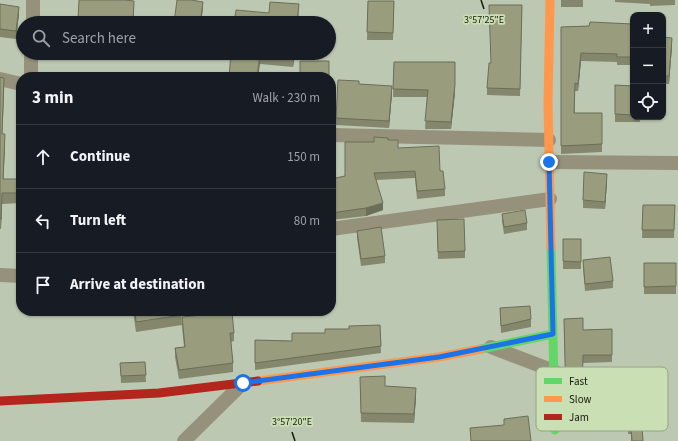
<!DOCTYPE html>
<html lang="en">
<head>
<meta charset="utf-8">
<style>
	:root { --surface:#171b24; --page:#20242c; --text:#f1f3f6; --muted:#9ea1a6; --line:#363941 }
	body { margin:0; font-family:"Source Sans 3",sans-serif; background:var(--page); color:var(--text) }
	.controls { position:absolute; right:12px; top:12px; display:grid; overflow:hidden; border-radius:8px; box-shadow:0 1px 3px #0004 }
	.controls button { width:36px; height:36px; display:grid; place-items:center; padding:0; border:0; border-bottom:1px solid var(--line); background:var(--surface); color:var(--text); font:20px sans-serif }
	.stop { position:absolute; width:12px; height:12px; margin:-9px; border:3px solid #1a73e8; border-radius:50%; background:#fff }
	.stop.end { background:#1a73e8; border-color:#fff; box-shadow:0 1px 4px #0008 }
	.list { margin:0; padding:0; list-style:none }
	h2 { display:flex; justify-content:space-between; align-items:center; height:52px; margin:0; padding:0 16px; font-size:17px }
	h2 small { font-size:13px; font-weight:400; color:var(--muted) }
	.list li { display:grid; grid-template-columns:26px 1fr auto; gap:12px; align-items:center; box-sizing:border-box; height:64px; padding:0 16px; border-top:1px solid var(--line) }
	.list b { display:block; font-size:15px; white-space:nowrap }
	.list em { font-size:13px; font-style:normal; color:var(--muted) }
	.icon { flex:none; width:22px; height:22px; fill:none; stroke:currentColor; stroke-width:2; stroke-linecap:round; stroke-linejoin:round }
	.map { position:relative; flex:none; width:678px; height:441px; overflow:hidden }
	.search { position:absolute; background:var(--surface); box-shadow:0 1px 3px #0004; left:16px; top:16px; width:320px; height:44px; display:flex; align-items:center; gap:10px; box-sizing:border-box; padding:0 14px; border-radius:22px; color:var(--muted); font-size:15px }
	.panel { position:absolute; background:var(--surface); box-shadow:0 1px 3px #0004; left:16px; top:72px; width:320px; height:244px; border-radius:16px }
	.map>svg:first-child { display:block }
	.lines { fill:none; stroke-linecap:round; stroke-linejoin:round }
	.street { stroke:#96917b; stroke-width:14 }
	.fast { stroke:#63d668; stroke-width:9 }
	.slow { stroke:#ff974d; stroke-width:9 }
	.jam { stroke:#b3261e; stroke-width:9 }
	.wall { fill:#84876c }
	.shaded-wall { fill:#6b6e58 }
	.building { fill:#999d7e; stroke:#6b6e58 }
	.route { stroke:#1a73e8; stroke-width:5 }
	.ticks { fill:none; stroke:#151c0d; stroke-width:1.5 }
	.key { fill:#cbdfb5; stroke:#94a483; stroke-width:1 }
	.key-label { font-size:11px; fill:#151c0d }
	.ticks-label { font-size:10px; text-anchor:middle; fill:#151c0d; stroke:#cbdfb5; stroke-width:3.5; stroke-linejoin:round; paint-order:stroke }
</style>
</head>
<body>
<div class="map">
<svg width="678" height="441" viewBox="0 0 678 441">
	<rect width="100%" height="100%" fill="#bdc8b2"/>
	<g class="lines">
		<path class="street" d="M 33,23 L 33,0
			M 31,77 L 31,53
			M 0,79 L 21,84
			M 331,135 L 549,140
			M 549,162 L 678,163
			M 331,229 L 550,199
			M 0,275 L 21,276
			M 491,347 L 554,371
			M 184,441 L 243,383"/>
		<path class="fast" d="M 551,247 L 555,430
			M 481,349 L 553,334"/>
		<path class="slow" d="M 550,0 L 548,103 L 551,247
			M 258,381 L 439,357 L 481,349"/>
		<path class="jam" d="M 0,401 L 159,393 L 258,381"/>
	</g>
	<path class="wall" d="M 79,0 L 134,10 L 133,23 L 78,23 Z
		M 561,0 L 583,0 L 583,7 L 561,7 Z
		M 615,0 L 675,0 L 675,5 L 650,6 L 650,4 L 615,2 Z
		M 368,1 L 394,1 L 393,40 L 367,40 Z
		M 0,4 L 19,14 L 16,39 L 0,37 Z
		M 522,5 L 520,96 L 487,95 L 487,88 L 491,63 Z
		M 633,24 L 633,65 L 617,65 L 617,62 L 581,61 L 578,91 L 575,91 L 575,113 L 602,113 L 602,152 L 561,154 L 561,27 Z
		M 663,32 L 664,37 L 672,46 L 669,84 L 663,84 Z
		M 107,53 L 131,53 L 131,56 L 107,54 Z
		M 231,53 L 295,53 L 293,67 L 260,64 Z
		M 394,62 L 455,92 L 451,129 L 425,129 L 427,97 L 393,97 Z
		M 0,77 L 4,89 L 2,134 L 5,145 L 3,179 L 21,179 L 21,203 L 2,204 L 1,229 L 0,229 Z
		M 359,84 L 392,93 L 389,128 L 336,125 L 336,118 Z
		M 615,85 L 633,86 L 633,117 L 640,117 L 640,122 L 615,122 Z
		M 388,140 L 398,148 L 440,171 L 445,189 L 445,196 L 417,199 L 415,178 L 376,180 L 383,210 L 366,216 L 331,220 L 331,179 L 345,176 L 374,142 Z
		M 607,181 L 605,209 L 583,208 L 583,200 Z
		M 643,205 L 675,205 L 674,238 L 642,238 Z
		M 502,214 L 527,223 L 527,230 L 504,234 L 502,221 Z
		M 437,228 L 465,251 L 465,258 L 438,259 Z
		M 357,231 L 385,256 L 385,263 L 361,266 L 357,238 Z
		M 563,239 L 581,239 L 581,269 L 563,269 Z
		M 583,260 L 613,281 L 613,288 L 585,291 L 583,267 Z
		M 644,263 L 676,263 L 676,294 L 644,294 Z
		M 500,308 L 531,319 L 531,327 L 501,333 Z
		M 133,311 L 181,311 L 182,325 L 136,332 Z
		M 182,317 L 234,333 L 234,341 L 231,342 L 233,363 L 233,372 L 179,379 L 175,357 L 175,348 L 184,347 L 182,326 Z
		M 564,319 L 583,330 L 612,329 L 612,362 L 583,363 L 582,409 L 566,409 Z
		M 380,325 L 381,353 L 255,370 L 255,340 L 292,341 L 325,333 Z
		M 145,362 L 146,382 L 121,383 L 120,363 Z
		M 360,377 L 416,397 L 414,423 L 361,422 Z
		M 619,393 L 642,426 L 643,441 L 631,441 L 631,434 L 628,434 L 628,429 L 619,430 Z"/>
	<path class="shaded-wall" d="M 203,2 L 203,9 L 201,23 L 200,23 Z
		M 299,4 L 298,23 L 297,23 Z
		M 19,7 L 19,14 L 16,39 L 16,31 Z
		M 672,38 L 672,46 L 669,84 L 669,76 Z
		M 294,53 L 295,53 L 293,67 L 293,58 Z
		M 581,53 L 581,61 L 578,91 L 578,84 Z
		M 260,54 L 260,64 L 258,77 L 257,77 Z
		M 4,78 L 4,89 L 2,145 L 2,134 Z
		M 455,85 L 455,92 L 451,129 L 451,122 Z
		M 392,86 L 392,93 L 389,128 L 389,121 Z
		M 5,134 L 5,145 L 3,189 L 3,179 Z
		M 607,174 L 607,181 L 605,209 L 605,202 Z
		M 2,193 L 2,204 L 1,229 L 1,219 Z
		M 383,203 L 383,210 L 366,216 L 366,208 Z
		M 416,388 L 416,397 L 414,423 L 414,414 Z"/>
	<path class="building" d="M 79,0 L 125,0 L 134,1 L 133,23 L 108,23 L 109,22 L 78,20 Z
		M 177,0 L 191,0 L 203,2 L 200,23 L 174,23 Z
		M 368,1 L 394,1 L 393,33 L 367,32 Z
		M 270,2 L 299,4 L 297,23 L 234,23 L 236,10 L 269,13 Z
		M 0,4 L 19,7 L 16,31 L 0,29 Z
		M 489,5 L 522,5 L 520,89 L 487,88 L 489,63 L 491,63 Z
		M 590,22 L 633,24 L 633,57 L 617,57 L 617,54 L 581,53 L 578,84 L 575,83 L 574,113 L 602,113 L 602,144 L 561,146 L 561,27 L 589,26 Z
		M 663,32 L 664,32 L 664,37 L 672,38 L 669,76 L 663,76 Z
		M 231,53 L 294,53 L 293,58 L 260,54 L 257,77 L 229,77 Z
		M 300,61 L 329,61 L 329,77 L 300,77 Z
		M 394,62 L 455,62 L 455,85 L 451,122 L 425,121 L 428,90 L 393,89 Z
		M 0,77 L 4,78 L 2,134 L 5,134 L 3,179 L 21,179 L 21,193 L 2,193 L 1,219 L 0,219 Z
		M 338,80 L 359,81 L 359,84 L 392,86 L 389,121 L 336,118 Z
		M 615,85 L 633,86 L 633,115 L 615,114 Z
		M 374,137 L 388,138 L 388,140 L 398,140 L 398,148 L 439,146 L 440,171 L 443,171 L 445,189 L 417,191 L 415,171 L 374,173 L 383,203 L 366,208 L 331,213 L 331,179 L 345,176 L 345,142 L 374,142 Z
		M 584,172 L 607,174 L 605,202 L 583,200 Z
		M 643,205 L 675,205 L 674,230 L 642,230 Z
		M 525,210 L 527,223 L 504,227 L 502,214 Z
		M 464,219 L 465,251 L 438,252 L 437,220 Z
		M 381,227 L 385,256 L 361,259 L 357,231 Z
		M 563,239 L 581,239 L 581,262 L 563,261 Z
		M 610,257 L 613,281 L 585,284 L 583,260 Z
		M 644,263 L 676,263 L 676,286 L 644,287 Z
		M 530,306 L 531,319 L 501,326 L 500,308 Z
		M 135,311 L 181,311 L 182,315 L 136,322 Z
		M 232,312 L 234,333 L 230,333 L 233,363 L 179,370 L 175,348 L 185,347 L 182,317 Z
		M 583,318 L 583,330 L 612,329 L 612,355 L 583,355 L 582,402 L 566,402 L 564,319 Z
		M 380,325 L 381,346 L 255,363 L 255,340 L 292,341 L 292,333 L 325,333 L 325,329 L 349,329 L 349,326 Z
		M 145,362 L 146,375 L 121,376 L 120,363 Z
		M 385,376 L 385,386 L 416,388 L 414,414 L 361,413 L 360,377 Z
		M 641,392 L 642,426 L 643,441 L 632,441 L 631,427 L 628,427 L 628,422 L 619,423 L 619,393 Z
		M 528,416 L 531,441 L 471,441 L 470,428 L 504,425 L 504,419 Z"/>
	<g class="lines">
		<path class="route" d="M 243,383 L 439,357 L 553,334 L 549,162"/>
	</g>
	<path class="ticks" d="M 481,0 L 484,9M 292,432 L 295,441"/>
	<rect x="536" y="367" width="132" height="64" rx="6" class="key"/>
	<rect x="544" y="378" width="18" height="6" fill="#63d668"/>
	<rect x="544" y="396" width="18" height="6" fill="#ff974d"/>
	<rect x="544" y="414" width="18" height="6" fill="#b3261e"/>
	<g class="key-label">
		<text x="569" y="385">Fast</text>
		<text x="569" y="403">Slow</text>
		<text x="569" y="421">Jam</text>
	</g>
	<g class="ticks-label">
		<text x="484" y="23">3°57'25"E</text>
		<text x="292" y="425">3°57'20"E</text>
	</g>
</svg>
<div class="controls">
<button>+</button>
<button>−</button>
<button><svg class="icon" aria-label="locate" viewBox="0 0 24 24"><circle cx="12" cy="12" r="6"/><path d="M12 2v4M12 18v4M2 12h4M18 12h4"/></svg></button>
</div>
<div class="stop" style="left:243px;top:383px"></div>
<div class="stop end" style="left:549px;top:162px"></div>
<div class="search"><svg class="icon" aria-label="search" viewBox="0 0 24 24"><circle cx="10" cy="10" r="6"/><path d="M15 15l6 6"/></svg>Search here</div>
<section class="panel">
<h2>3 min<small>Walk · 230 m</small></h2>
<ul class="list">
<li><svg class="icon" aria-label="ahead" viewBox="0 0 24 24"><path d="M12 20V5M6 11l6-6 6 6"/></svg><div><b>Continue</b></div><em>150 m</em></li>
<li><svg class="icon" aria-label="left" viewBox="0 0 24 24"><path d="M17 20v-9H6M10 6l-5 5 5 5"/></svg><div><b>Turn left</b></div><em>80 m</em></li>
<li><svg class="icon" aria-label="arrive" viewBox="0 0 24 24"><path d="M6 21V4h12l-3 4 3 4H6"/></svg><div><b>Arrive at destination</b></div></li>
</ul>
</section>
</div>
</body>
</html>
